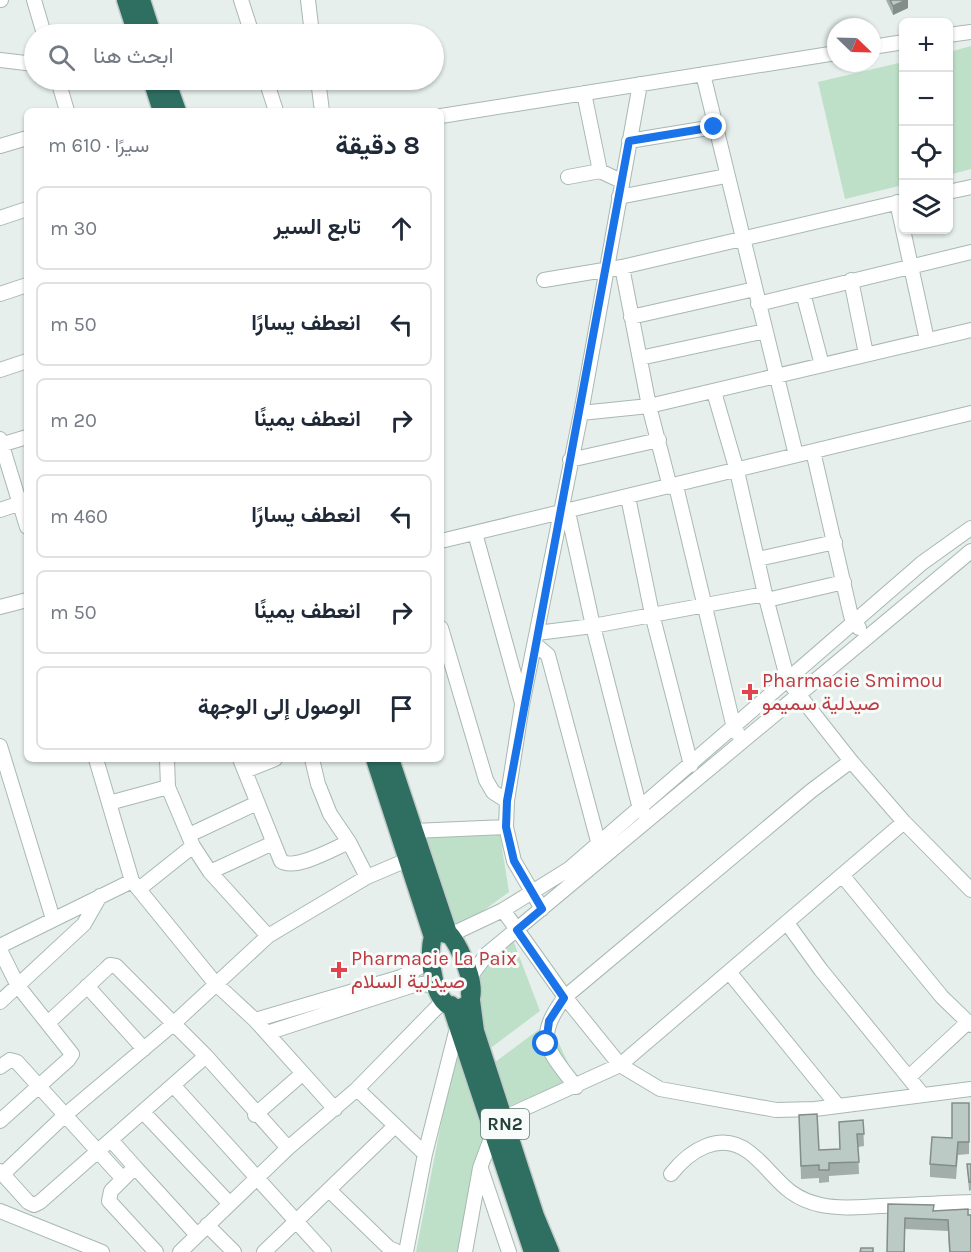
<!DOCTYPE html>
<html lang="ar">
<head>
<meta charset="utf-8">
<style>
	:root { --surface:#fff; --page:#f2f2f3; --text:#1f2937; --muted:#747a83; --line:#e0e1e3 }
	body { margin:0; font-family:Karla,Vazirmatn,sans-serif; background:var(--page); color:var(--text); direction:rtl }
	.controls { position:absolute; right:18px; top:18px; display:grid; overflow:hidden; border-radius:9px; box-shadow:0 2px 4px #0004 }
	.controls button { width:54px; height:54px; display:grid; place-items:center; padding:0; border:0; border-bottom:2px solid var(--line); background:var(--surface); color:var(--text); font:30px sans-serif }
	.compass { position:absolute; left:827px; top:18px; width:54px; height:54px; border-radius:50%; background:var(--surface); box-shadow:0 2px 4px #0004; rotate:113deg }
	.stop { position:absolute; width:18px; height:18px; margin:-14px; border:4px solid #1a73e8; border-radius:50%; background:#fff }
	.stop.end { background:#1a73e8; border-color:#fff; box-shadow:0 2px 6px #0008 }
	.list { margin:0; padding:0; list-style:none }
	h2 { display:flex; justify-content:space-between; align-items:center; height:78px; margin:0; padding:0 24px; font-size:26px }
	h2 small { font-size:20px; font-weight:400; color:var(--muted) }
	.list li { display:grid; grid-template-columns:39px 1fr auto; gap:18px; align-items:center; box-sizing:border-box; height:84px; margin:0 12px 12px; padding:0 12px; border:2px solid var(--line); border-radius:9px }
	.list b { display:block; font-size:22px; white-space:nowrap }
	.list em { font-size:20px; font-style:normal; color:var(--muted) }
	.icon { flex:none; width:33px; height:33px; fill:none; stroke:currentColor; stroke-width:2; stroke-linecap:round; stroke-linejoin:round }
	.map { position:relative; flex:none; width:971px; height:1252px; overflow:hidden; direction:ltr }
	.search { position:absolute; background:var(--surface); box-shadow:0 2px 4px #0004; left:24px; top:24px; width:420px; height:66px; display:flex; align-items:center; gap:15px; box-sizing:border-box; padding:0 21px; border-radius:33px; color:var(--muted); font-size:22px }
	.panel { position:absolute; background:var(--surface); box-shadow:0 2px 4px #0004; left:24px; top:108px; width:420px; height:654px; border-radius:9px; direction:rtl }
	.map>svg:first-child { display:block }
	.green { fill:#bfe0c8 }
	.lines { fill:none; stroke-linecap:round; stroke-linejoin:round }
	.minor-casing { stroke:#a8b8b2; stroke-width:16 }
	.highway-casing { stroke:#c2cac8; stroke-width:21 }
	.minor { stroke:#fff; stroke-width:14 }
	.highway { stroke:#2f6f62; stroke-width:18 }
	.wall { fill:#a1aea9 }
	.shaded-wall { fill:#838d89 }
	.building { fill:#bbcac4; stroke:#838d89; stroke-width:1.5 }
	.route { stroke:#1a73e8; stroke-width:8 }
	.health-dot { fill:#e0444e; stroke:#f7fbf9; stroke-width:2 }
	.labels { text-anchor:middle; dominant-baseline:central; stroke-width:6; stroke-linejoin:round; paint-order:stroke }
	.shield { fill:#f7fbf9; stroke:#637a73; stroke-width:1.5 }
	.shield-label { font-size:18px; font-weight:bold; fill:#24423a }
	.health-label { font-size:20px; fill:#be3a42; stroke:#f7fbf9; text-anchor:start }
</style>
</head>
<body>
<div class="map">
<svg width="971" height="1252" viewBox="0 0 971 1252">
	<rect width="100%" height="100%" fill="#e6efeb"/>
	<path class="green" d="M 971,46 L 971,169 L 949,175 L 949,52 Z
		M 903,62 L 903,185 L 845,199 L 818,82 Z
		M 500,835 L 509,892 L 447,937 L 416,838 Z
		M 513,940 L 540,1011 L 488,1050 L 462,983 Z
		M 549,1022 L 575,1078 L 502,1109 L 491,1065 Z
		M 457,1042 L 485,1124 L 462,1252 L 416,1252 Z"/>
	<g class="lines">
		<defs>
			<path id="minor" d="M 0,0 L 1,0
				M 34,0 L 44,34
				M 241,0 L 252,34
				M 308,0 L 312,34
				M 948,35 L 971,32
				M 872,47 L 904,42
				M 0,60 L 34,64
				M 703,74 L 796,455
				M 58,80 L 67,111
				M 266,80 L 276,111
				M 318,80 L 322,111
				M 584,93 L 600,171 L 621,181
				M 441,116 L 836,53
				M 629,141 L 714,127
				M 0,146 L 27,138
				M 568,177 L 600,171
				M 948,192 L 971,187
				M 619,197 L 726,176
				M 897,202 L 927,340
				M 0,218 L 27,209
				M 622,267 L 649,406 L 670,487
				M 544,280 L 622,267 L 904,201
				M 851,280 L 866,354
				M 803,293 L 822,365
				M 0,294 L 27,285
				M 758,304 L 971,252
				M 631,317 L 755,289
				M 640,358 L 765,331
				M 0,370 L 27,361
				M 714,392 L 737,471 L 765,594 L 788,681 L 851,761 L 904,822 L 971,890
				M 581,413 L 649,406 L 971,330
				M 0,439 L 27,527
				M 0,445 L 27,437
				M 813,451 L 851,616 L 859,628
				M 570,460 L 659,440
				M 676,486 L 734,728 L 738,734
				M 628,497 L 652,614 L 691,765
				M 0,510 L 27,501
				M 568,512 L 593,626 L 640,809 L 644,814
				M 475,533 L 522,703
				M 441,541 L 971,413
				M 758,559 L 835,542
				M 767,600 L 844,582
				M 0,607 L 27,600
				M 441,628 L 486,780 L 493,792 L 507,801
				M 537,633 L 593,626 L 765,594
				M 535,644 L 548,655 L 599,845
				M 0,746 L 53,919
				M 96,759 L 132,881 L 215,983 L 255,1020 L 335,1109
				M 167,759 L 168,787 L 193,846 L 210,872 L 268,936
				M 240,759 L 281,861 C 295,871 333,849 349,842
				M 312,759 L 318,784 L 330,814 L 349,842 L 367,877
				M 245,771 L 275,759
				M 109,803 L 168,787
				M 413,831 L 506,827
				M 189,835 L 257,803
				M 210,872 L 273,843
				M 842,875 L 942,997 L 971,1025
				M 139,889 L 193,846
				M 542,909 L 514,861 L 506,827 L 507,801 L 522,705 L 581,413 L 640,84
				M 503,910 L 565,997 L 620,1065 L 660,1089 L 776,1110 L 815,1109 L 971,1089
				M 787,923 L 821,970 L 922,1094
				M 450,935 L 503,910 L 569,869 L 922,563 L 971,528
				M 0,946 L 132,881
				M 0,950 L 18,986 L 72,1054 L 68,1060 L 0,1121
				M 729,972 L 838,1106
				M 470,977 L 487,954 L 971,551
				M 87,986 L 144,1049
				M 0,1002 L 84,924 L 100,896
				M 255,1020 L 401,977 L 429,962
				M 49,1022 L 106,969 L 110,965 L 116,966 L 206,1056 L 288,1148
				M 267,1033 L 411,986 L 423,984 L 436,986
				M 0,1067 L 10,1060 L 17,1062 L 123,1179 L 111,1191 L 109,1201 L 156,1252
				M 910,1076 L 967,1023
				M 173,1085 L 324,1252
				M 576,1087 C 548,1050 533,1039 565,997 L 811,791 L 851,761
				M 357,1089 L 425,1154
				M 143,1112 L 230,1204
				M 255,1115 L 302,1074
				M 503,1118 L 620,1065 L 904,822
				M 111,1140 L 135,1167
				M 481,1169 L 509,1252
				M 0,1171 L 28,1202 L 34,1205 L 40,1202 L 206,1056
				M 3,1174 L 64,1116 L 172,1025 L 268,936 L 367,877 L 407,860
				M 671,1174 C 689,1151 720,1130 749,1152 C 776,1173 783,1197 821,1205 C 840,1209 860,1207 880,1206 C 910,1205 941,1203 971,1202
				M 123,1179 L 135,1167 L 197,1235
				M 329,1190 L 389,1248 L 398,1252
				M 0,1211 L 102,1252
				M 207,1225 L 234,1252
				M 180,1252 L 288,1148 L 357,1089 L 445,999
				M 264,1252 L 395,1126
				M 406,1252 L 425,1154 L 458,1024
				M 465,1252 L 480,1168 L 493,1133"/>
			<path id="highway" d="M 126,0 L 137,34
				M 141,0 L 152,34
				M 152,80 L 162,111
				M 166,80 L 177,111
				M 375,759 L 433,937
				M 390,759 L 448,933
				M 439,932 L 450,935 C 460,946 488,1005 459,1008 C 433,1010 427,955 433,937 Z
				M 470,993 L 475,1031 L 535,1216 L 550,1252
				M 451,1005 L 533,1252"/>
		</defs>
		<use href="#minor" class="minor-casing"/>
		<use href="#highway" class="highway-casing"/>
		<use href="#minor" class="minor"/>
		<use href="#highway" class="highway"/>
	</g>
	<path class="wall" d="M 886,0 L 908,0 L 908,8 L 893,15 Z
		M 969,1103 L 969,1154 L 958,1155 L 956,1179 L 930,1177 L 930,1164 L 952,1138 Z
		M 799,1115 L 819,1150 L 840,1149 L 839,1122 L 863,1120 L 864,1146 L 858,1147 L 859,1174 L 829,1176 L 829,1182 L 819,1183 L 819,1178 L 801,1179 Z
		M 967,1164 L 971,1164 L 971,1190 L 969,1191 Z
		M 888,1204 L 933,1211 L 968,1209 L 971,1252 L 949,1252 L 948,1231 L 905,1229 L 905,1252 L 887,1252 Z"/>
	<path class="shaded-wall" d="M 906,0 L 908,0 L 908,8 L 893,15 L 893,6 Z"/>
	<path class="building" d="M 890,0 L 906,0 L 893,6 Z
		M 952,1103 L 969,1103 L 969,1142 L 958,1142 L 956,1166 L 930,1164 L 932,1137 L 952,1138 Z
		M 817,1114 L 819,1150 L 840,1149 L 839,1122 L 863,1120 L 864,1134 L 857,1134 L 859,1162 L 829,1163 L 829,1170 L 819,1170 L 819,1165 L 801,1166 L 799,1115 Z
		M 967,1164 L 971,1164 L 971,1182 L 969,1182 Z
		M 888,1204 L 934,1205 L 933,1211 L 968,1209 L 968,1215 L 971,1215 L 971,1252 L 950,1252 L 948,1220 L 905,1218 L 904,1252 L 887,1252 Z
		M 861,1248 L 873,1248 L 873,1252 L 860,1252 Z"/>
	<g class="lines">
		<path class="route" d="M 546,1044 L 549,1021 L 564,998 L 517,930 L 542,909 L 514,861 L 506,827 L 507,801 L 629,141 L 714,127"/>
	</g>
	<g class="health-dot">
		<path d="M747 683h6v6h6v6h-6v6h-6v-6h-6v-6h6z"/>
		<path d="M336 961h6v6h6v6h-6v6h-6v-6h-6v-6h6z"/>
	</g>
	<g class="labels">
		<rect class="shield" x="481" y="1109" width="48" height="30" rx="4.5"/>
		<g class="shield-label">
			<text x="505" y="1124">RN2</text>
		</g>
		<g class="health-label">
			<text x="762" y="680">Pharmacie Smimou<tspan x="762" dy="23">صيدلية سميمو</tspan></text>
			<text x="351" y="958">Pharmacie La Paix<tspan x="351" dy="23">صيدلية السلام</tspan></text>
		</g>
	</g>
</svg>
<div class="controls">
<button>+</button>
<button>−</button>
<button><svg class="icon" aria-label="locate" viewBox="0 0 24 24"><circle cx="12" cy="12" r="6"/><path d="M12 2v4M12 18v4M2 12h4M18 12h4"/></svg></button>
<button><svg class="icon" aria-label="layers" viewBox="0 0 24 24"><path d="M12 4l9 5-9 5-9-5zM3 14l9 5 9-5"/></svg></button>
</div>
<svg class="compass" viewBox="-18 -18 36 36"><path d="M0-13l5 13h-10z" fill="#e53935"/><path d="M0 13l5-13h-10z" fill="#747a83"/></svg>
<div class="stop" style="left:546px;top:1044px"></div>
<div class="stop end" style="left:714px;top:127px"></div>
<div class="search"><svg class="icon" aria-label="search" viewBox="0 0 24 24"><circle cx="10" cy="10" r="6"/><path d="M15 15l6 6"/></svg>ابحث هنا</div>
<section class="panel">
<h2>8 دقيقة<small>سيرًا · 610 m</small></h2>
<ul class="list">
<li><svg class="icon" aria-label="ahead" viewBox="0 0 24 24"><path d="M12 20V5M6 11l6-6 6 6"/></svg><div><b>تابع السير</b></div><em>30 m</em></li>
<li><svg class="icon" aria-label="left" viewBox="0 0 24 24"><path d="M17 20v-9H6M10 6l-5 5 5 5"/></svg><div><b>انعطف يسارًا</b></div><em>50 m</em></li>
<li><svg class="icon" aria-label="right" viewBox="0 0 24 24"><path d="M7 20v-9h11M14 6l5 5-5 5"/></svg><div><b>انعطف يمينًا</b></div><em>20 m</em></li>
<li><svg class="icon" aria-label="left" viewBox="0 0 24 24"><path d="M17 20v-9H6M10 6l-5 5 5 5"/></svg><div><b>انعطف يسارًا</b></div><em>460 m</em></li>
<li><svg class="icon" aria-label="right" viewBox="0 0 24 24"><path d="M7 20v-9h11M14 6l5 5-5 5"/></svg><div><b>انعطف يمينًا</b></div><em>50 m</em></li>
<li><svg class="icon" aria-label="arrive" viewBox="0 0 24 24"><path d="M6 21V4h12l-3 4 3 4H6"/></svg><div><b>الوصول إلى الوجهة</b></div></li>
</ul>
</section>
</div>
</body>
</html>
